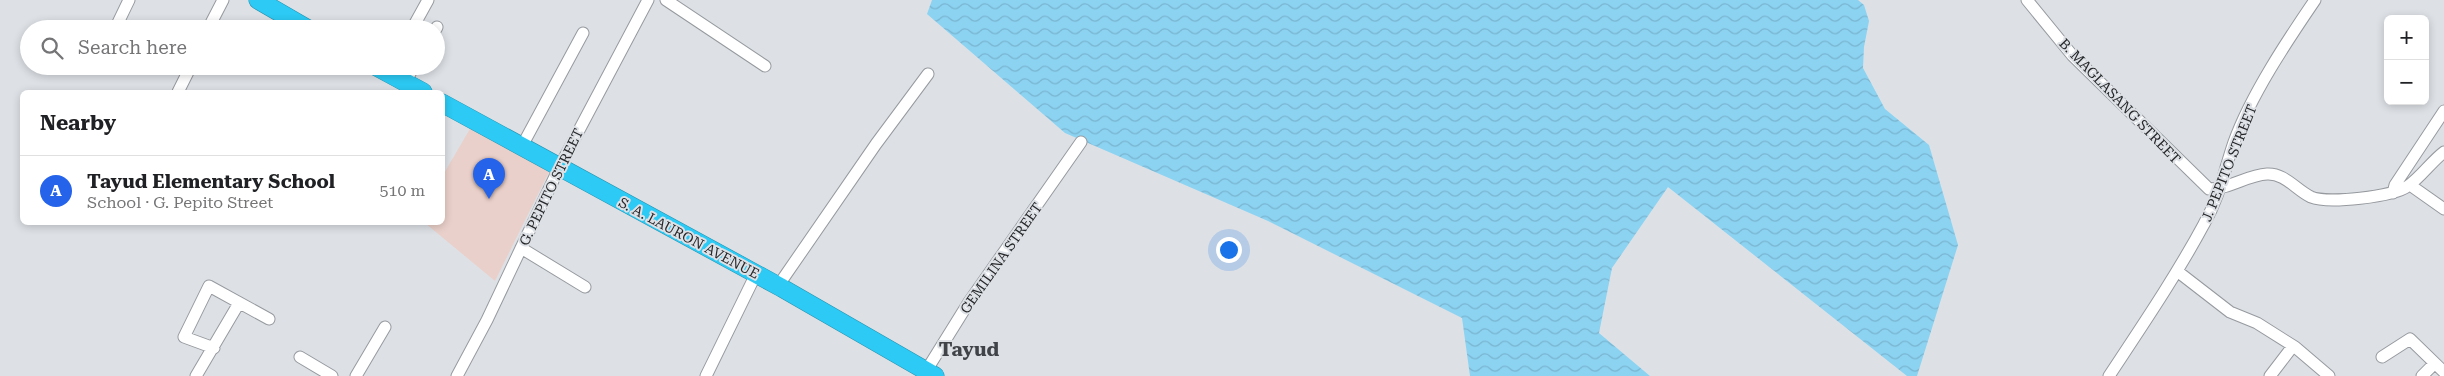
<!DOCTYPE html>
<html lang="en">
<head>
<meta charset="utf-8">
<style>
	:root { --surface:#fff; --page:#f6f6f6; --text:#202124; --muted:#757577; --line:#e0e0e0; --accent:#2563eb }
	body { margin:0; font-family:"Roboto Serif",serif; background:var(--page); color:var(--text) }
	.controls { position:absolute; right:15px; top:15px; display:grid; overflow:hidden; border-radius:8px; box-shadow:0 2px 8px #0003 }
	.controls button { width:45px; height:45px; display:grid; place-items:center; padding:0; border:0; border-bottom:1px solid var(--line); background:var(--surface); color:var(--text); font:25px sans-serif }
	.you { position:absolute; left:1228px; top:249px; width:18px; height:18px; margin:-12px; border:4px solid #fff; border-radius:50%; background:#1a73e8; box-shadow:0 0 0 8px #1a73e833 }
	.badge { display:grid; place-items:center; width:32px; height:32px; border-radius:50%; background:var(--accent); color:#fff; font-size:16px; font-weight:700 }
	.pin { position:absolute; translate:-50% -41px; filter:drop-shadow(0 1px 2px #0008) }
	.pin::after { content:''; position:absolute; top:26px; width:18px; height:15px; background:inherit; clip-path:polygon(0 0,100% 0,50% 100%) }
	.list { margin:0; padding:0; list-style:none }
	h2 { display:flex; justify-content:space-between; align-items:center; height:65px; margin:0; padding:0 20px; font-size:21px }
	h2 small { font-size:16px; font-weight:400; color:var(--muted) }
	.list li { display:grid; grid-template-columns:32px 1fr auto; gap:15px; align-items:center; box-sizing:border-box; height:70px; padding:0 20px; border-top:1px solid var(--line) }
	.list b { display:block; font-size:19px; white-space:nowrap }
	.list p { margin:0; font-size:16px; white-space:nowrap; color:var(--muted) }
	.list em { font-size:16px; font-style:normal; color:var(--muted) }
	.icon { flex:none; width:28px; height:28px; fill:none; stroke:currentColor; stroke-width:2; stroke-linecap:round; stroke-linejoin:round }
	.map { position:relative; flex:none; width:2444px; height:376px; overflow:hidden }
	.search { position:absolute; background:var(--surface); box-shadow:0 2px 8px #0003; left:20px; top:20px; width:425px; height:55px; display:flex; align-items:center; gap:12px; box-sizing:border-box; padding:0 18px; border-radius:28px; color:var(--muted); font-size:19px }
	.panel { position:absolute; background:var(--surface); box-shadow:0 2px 8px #0003; left:20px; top:90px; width:425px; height:135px; border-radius:8px }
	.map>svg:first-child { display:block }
	.education { fill:#ead0ca }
	.water { fill:url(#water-waves) }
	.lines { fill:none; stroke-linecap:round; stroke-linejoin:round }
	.minor-casing { stroke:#969a9f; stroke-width:13 }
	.highway-casing { stroke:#2a91ad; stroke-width:19 }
	.minor { stroke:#fff; stroke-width:11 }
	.highway { stroke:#2ccaf4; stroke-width:18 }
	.labels { text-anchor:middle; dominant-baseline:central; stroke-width:4; stroke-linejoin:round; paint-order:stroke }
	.street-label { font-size:14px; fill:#262729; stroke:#dde1e6 }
	.district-label { font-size:19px; font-weight:bold; fill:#404448; stroke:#dde1e6 }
</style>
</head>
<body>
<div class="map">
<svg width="2444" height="376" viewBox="0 0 2444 376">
	<defs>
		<pattern id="water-waves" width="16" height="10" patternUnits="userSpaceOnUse" patternTransform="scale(1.25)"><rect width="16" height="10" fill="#8cd3f2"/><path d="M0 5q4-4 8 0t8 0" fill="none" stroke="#79b5d0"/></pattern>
	</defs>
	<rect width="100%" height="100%" fill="#dde1e6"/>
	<path class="education" d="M 471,127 L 550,170 L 495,281 L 425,223 L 442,222 L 443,175 Z"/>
	<path class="water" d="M 932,0 L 1858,0 L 1864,5 L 1869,21 L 1864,47 L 1863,68 L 1885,109 L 1929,145 L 1958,245 L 1917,376 L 1907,376 L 1668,187 L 1612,268 L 1599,333 L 1650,376 L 1470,376 L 1462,318 L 1268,221 L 1065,133 L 927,14 Z"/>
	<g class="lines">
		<defs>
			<path id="minor" d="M 666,0 L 765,66
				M 2027,0 L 2072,55 L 2209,189 C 2230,189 2247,175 2267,174 C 2285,173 2296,190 2311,197 C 2328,204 2393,197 2408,186 C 2421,177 2431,162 2444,152
				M 115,29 L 129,0
				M 208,29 L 223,0
				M 412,29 L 428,0
				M 436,29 L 437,27
				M 405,83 L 414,66
				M 178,92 L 191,66
				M 522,146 L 583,33
				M 2410,185 L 2444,209
				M 2393,193 L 2395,185 L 2444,111
				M 521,248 L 585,287
				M 2177,271 L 2230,312 L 2257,323 L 2295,347 L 2329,376
				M 778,286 L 876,144 L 928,74
				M 214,348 L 184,337 L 209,286 L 269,319
				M 300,357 L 332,376
				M 2382,357 L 2410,339 L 2444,372
				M 196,376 L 239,303
				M 356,376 L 385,327
				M 457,376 L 487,320 L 559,168 L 648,0
				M 706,376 L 756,274
				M 923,376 L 969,302 L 1081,142
				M 2109,376 C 2142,326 2176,276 2204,224 C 2220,196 2224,171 2234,142 C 2251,95 2287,41 2315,0
				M 2270,376 L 2293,346
				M 2422,376 L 2434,364"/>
			<path id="highway" d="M 258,0 L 308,29
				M 375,66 L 423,92
				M 442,103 L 782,288 L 935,376"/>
		</defs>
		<use href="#minor" class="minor-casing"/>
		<use href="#highway" class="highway-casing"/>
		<use href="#minor" class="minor"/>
		<use href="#highway" class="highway"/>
	</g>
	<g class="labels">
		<g class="street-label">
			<text transform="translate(2120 101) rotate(46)">B. MAGLASANG STREET</text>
			<text transform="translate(2229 163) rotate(-68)">J. PEPITO STREET</text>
			<text transform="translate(551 187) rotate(-64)">G. PEPITO STREET</text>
			<text transform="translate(689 238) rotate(28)">S. A. LAURON AVENUE</text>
			<text transform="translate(1001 258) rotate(-55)">GEMILINA STREET</text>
		</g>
		<g class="district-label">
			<text x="969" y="349">Tayud</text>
		</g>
	</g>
</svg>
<div class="controls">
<button>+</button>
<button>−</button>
</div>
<div class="you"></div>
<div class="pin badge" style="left:489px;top:199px">A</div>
<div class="search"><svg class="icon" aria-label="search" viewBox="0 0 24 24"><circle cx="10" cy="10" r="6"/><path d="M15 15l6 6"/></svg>Search here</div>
<section class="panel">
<h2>Nearby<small></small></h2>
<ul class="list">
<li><span class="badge">A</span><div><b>Tayud Elementary School</b><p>School · G. Pepito Street</p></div><em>510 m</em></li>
</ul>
</section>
</div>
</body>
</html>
